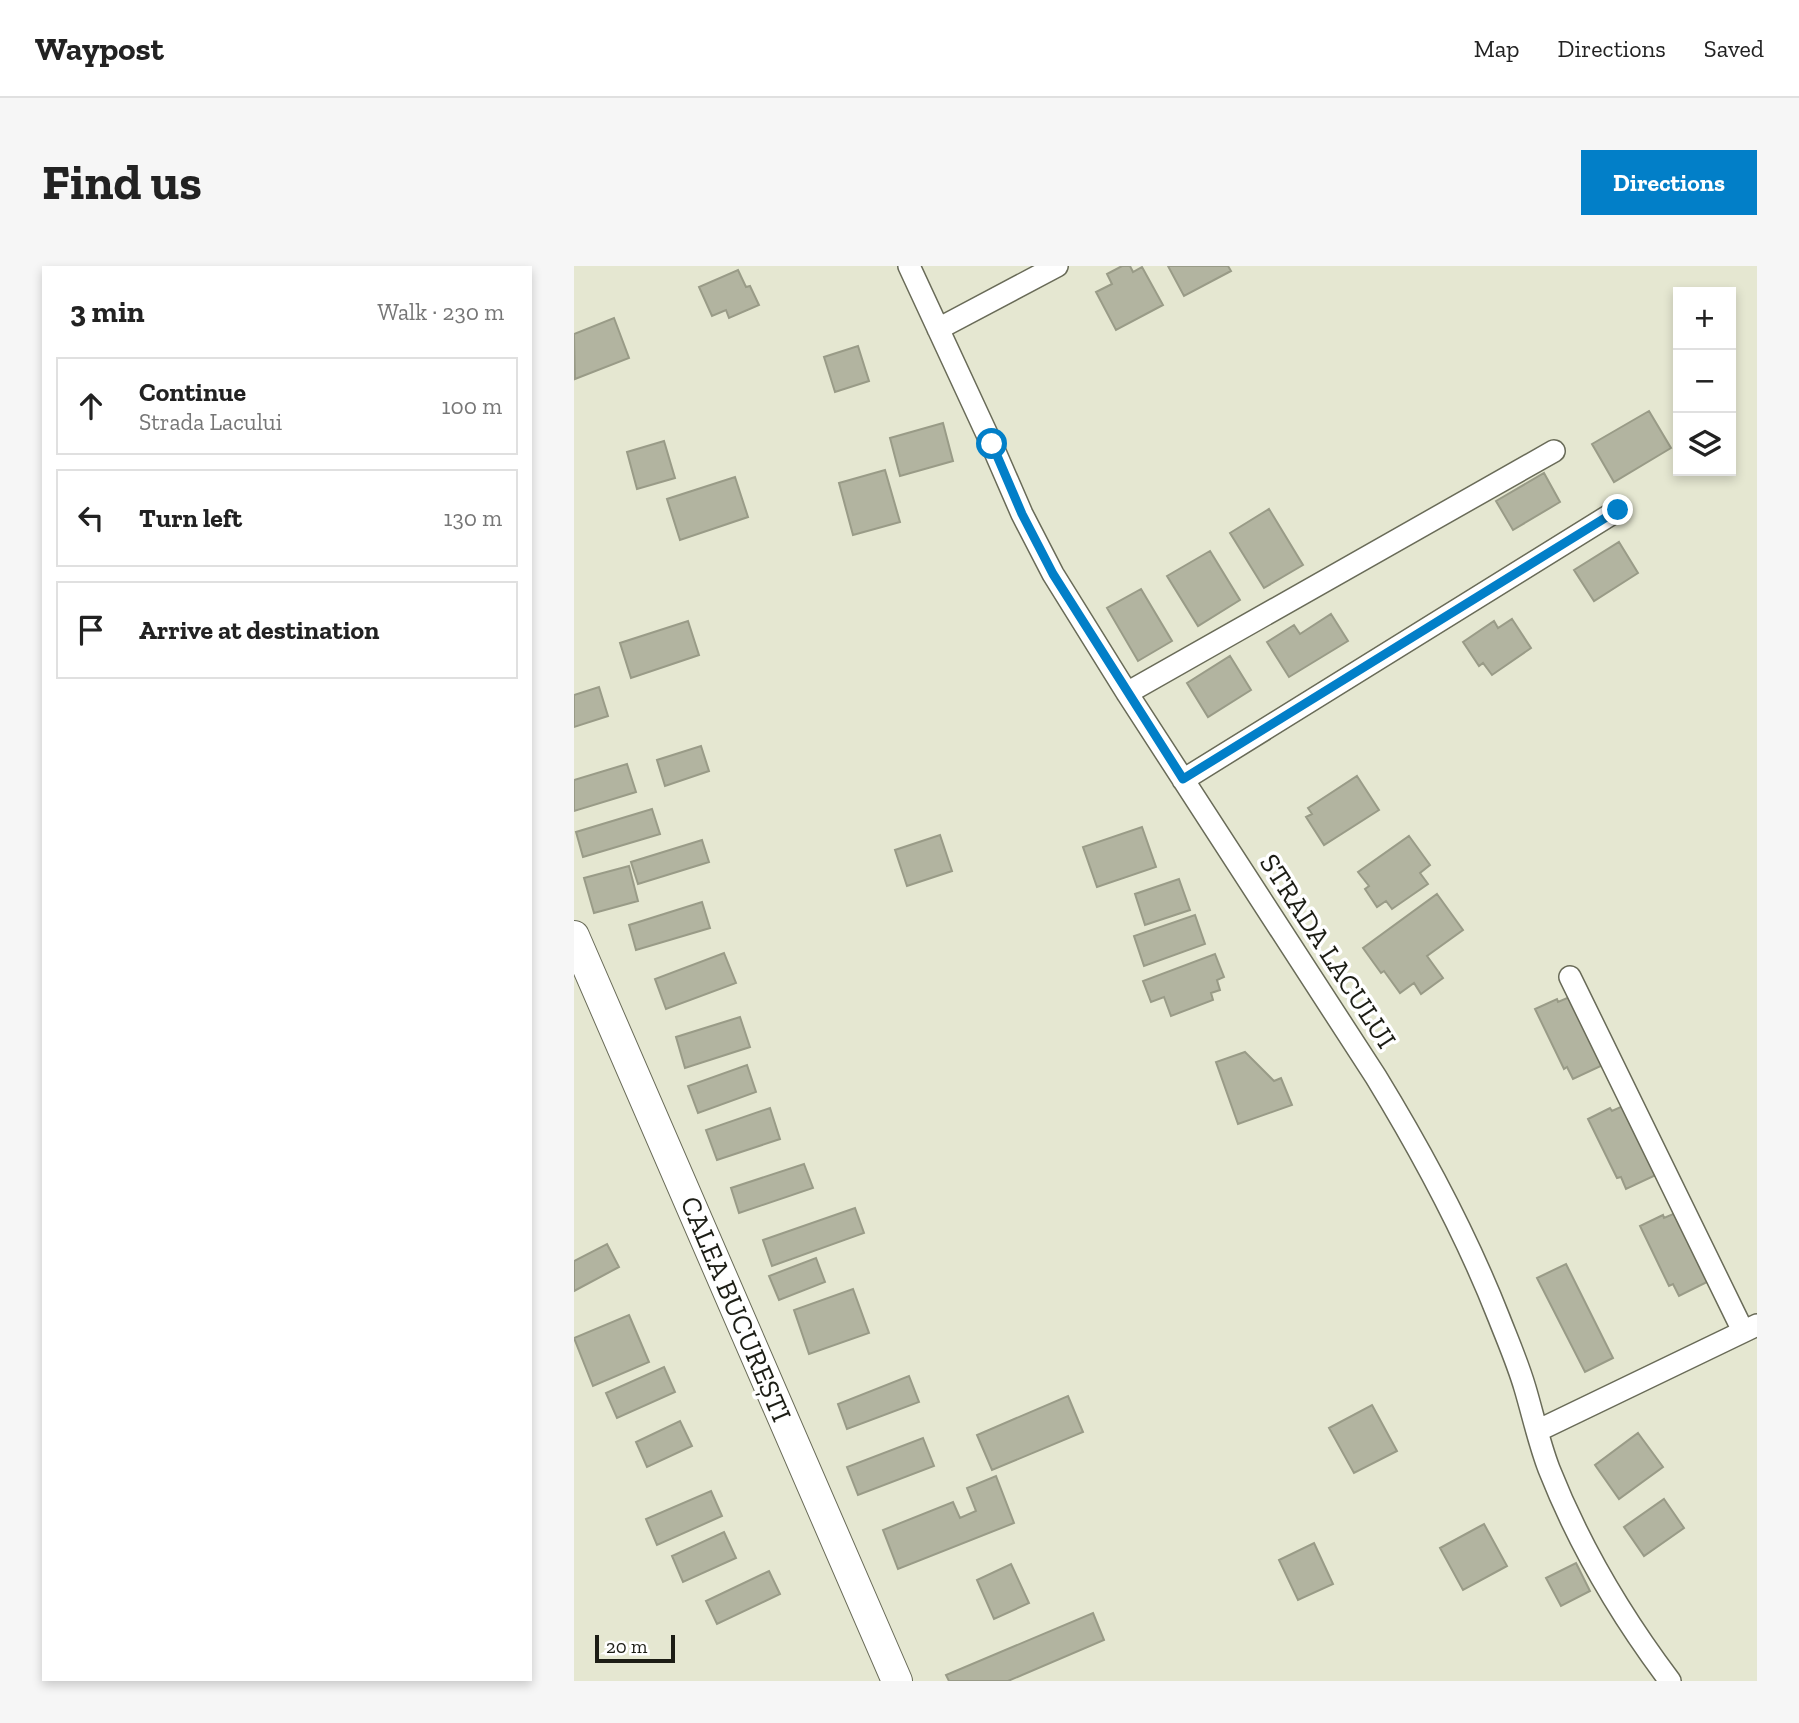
<!DOCTYPE html>
<html lang="en">
<head>
<meta charset="utf-8">
<style>
	:root { --surface:#fff; --page:#f6f6f6; --text:#222; --muted:#767676; --line:#e0e0e0; --accent:#027fc8 }
	body { margin:0; font-family:"Zilla Slab",serif; background:var(--page); color:var(--text) }
	.controls { position:absolute; right:21px; top:21px; display:grid; overflow:hidden; border-radius:0px; box-shadow:0 4px 10px #0003 }
	.controls button { width:63px; height:63px; display:grid; place-items:center; padding:0; border:0; border-bottom:2px solid var(--line); background:var(--surface); color:var(--text); font:35px sans-serif }
	.scale { position:absolute; left:21px; bottom:18px; width:80px; box-sizing:border-box; padding-left:7px; border:4px solid #1c1d15; border-top:0; font-size:19px; line-height:24px; white-space:nowrap; color:#1c1d15; -webkit-text-stroke:5px #fff; paint-order:stroke }
	.stop { position:absolute; width:21px; height:21px; margin:-16px; border:5px solid #027fc8; border-radius:50%; background:#fff }
	.stop.end { background:#027fc8; border-color:#fff; box-shadow:0 2px 7px #0008 }
	.list { margin:0; padding:0; list-style:none }
	h2 { display:flex; justify-content:space-between; align-items:center; height:91px; margin:0; padding:0 28px; font-size:30px }
	h2 small { font-size:23px; font-weight:400; color:var(--muted) }
	.list li { display:grid; grid-template-columns:46px 1fr auto; gap:21px; align-items:center; box-sizing:border-box; height:98px; margin:0 14px 14px; padding:0 14px; border:2px solid var(--line); border-radius:0px }
	.list b { display:block; font-size:26px; white-space:nowrap }
	.list p { margin:0; font-size:23px; white-space:nowrap; color:var(--muted) }
	.list em { font-size:23px; font-style:normal; color:var(--muted) }
	.icon { flex:none; width:38px; height:38px; fill:none; stroke:currentColor; stroke-width:2; stroke-linecap:round; stroke-linejoin:round }
	.map { position:relative; flex:none; width:1183px; height:1415px; overflow:hidden; border-radius:0px }
	header { display:flex; align-items:center; gap:42px; box-sizing:border-box; height:98px; padding:0 35px; background:var(--surface); border-bottom:2px solid var(--line) }
	header strong { font-size:33px }
	nav { display:flex; gap:38px; margin-inline-start:auto; font-size:24px }
	.intro { display:flex; align-items:center; justify-content:space-between; box-sizing:border-box; height:168px; padding:0 42px }
	h1 { margin:0; font-size:49px }
	.button { padding:18px 32px; border-radius:0px; background:var(--accent); color:#fff; font-size:24px; font-weight:700 }
	main { display:flex; gap:42px; padding:0 42px }
	aside { flex:1; background:var(--surface); border-radius:0px; box-shadow:0 4px 10px #0003 }
	.map>svg:first-child { display:block }
	.building { fill:#b2b4a0; stroke:#999b87; stroke-width:2 }
	.lines { fill:none; stroke-linecap:round; stroke-linejoin:round }
	.street-casing { stroke:#696b58; stroke-width:24 }
	.secondary-casing { stroke:#696b58; stroke-width:32 }
	.street { stroke:#fff; stroke-width:21 }
	.secondary { stroke:#fff; stroke-width:30 }
	.route { stroke:#027fc8; stroke-width:9 }
	.labels { text-anchor:middle; dominant-baseline:central; stroke-width:7; stroke-linejoin:round; paint-order:stroke }
	.street-label { font-size:28px; fill:#1c1d15; stroke:#fff }
</style>
</head>
<body>
<header>
<strong>Waypost</strong>
<nav><a>Map</a><a>Directions</a><a>Saved</a></nav>
</header>
<div class="intro"><h1>Find us</h1><a class="button">Directions</a></div>
<main>
<aside>
<h2>3 min<small>Walk · 230 m</small></h2>
<ul class="list">
<li><svg class="icon" aria-label="ahead" viewBox="0 0 24 24"><path d="M12 20V5M6 11l6-6 6 6"/></svg><div><b>Continue</b><p>Strada Lacului</p></div><em>100 m</em></li>
<li><svg class="icon" aria-label="left" viewBox="0 0 24 24"><path d="M17 20v-9H6M10 6l-5 5 5 5"/></svg><div><b>Turn left</b></div><em>130 m</em></li>
<li><svg class="icon" aria-label="arrive" viewBox="0 0 24 24"><path d="M6 21V4h12l-3 4 3 4H6"/></svg><div><b>Arrive at destination</b></div></li>
</ul>
</aside>
<div class="map">
<svg width="1183" height="1415" viewBox="0 0 1183 1415">
	<rect width="100%" height="100%" fill="#e5e7d1"/>
	<path class="building" d="M 548,0 L 556,0 L 559,6 L 568,1 L 589,39 L 542,64 L 522,26 L 538,18 L 533,8 Z
		M 594,0 L 654,0 L 657,5 L 610,30 Z
		M 164,4 L 172,21 L 176,20 L 185,39 L 155,52 L 152,44 L 138,50 L 125,21 Z
		M 40,52 L 55,92 L 1,113 L 0,68 Z
		M 284,80 L 295,115 L 261,126 L 250,91 Z
		M 1075,145 L 1097,182 L 1040,216 L 1018,178 Z
		M 369,157 L 379,195 L 326,210 L 316,172 Z
		M 90,175 L 101,212 L 63,223 L 53,186 Z
		M 311,204 L 326,256 L 279,269 L 265,217 Z
		M 970,207 L 986,236 L 939,264 L 922,235 Z
		M 161,211 L 174,251 L 106,274 L 93,233 Z
		M 695,243 L 729,299 L 690,322 L 656,267 Z
		M 1045,276 L 1064,307 L 1020,335 L 1000,304 Z
		M 636,285 L 666,334 L 624,360 L 593,310 Z
		M 567,323 L 598,375 L 564,395 L 533,342 Z
		M 757,348 L 774,375 L 715,411 L 693,376 L 720,359 L 726,368 Z
		M 938,353 L 957,382 L 918,409 L 909,397 L 905,400 L 889,376 L 920,355 L 924,362 Z
		M 114,355 L 125,389 L 57,412 L 46,377 Z
		M 656,390 L 677,424 L 634,451 L 613,417 Z
		M 25,421 L 34,450 L 0,461 L 0,429 Z
		M 127,480 L 135,505 L 91,520 L 83,494 Z
		M 53,498 L 62,526 L 0,545 L 0,514 Z
		M 783,510 L 805,544 L 750,579 L 732,551 L 738,548 L 734,542 Z
		M 78,543 L 86,568 L 9,591 L 2,566 Z
		M 568,561 L 582,601 L 523,621 L 509,581 Z
		M 366,569 L 378,605 L 333,620 L 321,584 Z
		M 835,570 L 856,599 L 846,607 L 854,618 L 818,643 L 812,635 L 803,641 L 791,623 L 795,620 L 784,606 Z
		M 128,574 L 135,596 L 64,618 L 57,596 Z
		M 55,600 L 64,635 L 20,647 L 10,612 Z
		M 605,613 L 616,644 L 571,659 L 561,628 Z
		M 863,628 L 889,664 L 853,690 L 869,712 L 847,728 L 840,717 L 826,727 L 810,705 L 807,707 L 789,682 Z
		M 128,636 L 136,662 L 62,684 L 55,659 Z
		M 621,649 L 631,678 L 570,700 L 560,670 Z
		M 150,687 L 162,717 L 92,743 L 81,713 Z
		M 641,688 L 650,711 L 643,714 L 646,724 L 637,727 L 639,734 L 597,750 L 590,731 L 577,736 L 569,715 Z
		M 998,730 L 1031,798 L 999,813 L 993,801 L 990,803 L 961,743 L 983,733 L 984,736 Z
		M 166,751 L 176,781 L 111,802 L 102,771 Z
		M 671,786 L 700,815 L 707,812 L 718,839 L 664,858 L 642,796 Z
		M 173,799 L 182,826 L 124,847 L 114,820 Z
		M 1051,839 L 1084,908 L 1052,923 L 1047,911 L 1043,912 L 1014,853 L 1036,842 L 1038,845 Z
		M 196,842 L 206,873 L 143,894 L 132,864 Z
		M 230,898 L 239,922 L 165,947 L 157,922 Z
		M 281,942 L 290,967 L 198,1000 L 189,974 Z
		M 1104,946 L 1137,1014 L 1105,1030 L 1099,1018 L 1095,1020 L 1066,960 L 1089,949 L 1090,952 Z
		M 33,978 L 45,1001 L 0,1025 L 0,995 Z
		M 242,992 L 251,1016 L 205,1034 L 195,1010 Z
		M 992,998 L 1039,1092 L 1011,1106 L 963,1012 Z
		M 279,1023 L 295,1067 L 235,1088 L 220,1044 Z
		M 55,1049 L 75,1096 L 19,1120 L 0,1072 Z
		M 90,1101 L 101,1126 L 43,1152 L 32,1127 Z
		M 335,1110 L 345,1136 L 273,1163 L 264,1138 Z
		M 494,1130 L 509,1166 L 418,1204 L 403,1169 Z
		M 798,1139 L 823,1185 L 780,1207 L 755,1162 Z
		M 106,1155 L 118,1180 L 73,1201 L 62,1176 Z
		M 1064,1167 L 1089,1201 L 1045,1233 L 1021,1199 Z
		M 349,1172 L 360,1200 L 284,1229 L 273,1201 Z
		M 422,1210 L 440,1257 L 324,1303 L 309,1264 L 379,1236 L 386,1252 L 402,1245 L 393,1222 Z
		M 137,1225 L 148,1250 L 83,1279 L 72,1253 Z
		M 1090,1233 L 1110,1262 L 1070,1290 L 1050,1261 Z
		M 910,1258 L 933,1300 L 889,1324 L 866,1282 Z
		M 150,1266 L 162,1292 L 109,1316 L 98,1290 Z
		M 740,1277 L 759,1318 L 724,1334 L 705,1294 Z
		M 1002,1297 L 1016,1325 L 987,1340 L 972,1312 Z
		M 437,1298 L 455,1337 L 420,1353 L 403,1314 Z
		M 195,1305 L 206,1328 L 143,1358 L 132,1335 Z
		M 519,1347 L 530,1374 L 434,1415 L 375,1415 L 372,1409 Z"/>
	<g class="lines">
		<defs>
			<path id="street" d="M 335,0 L 418,179 L 448,248 L 479,308 L 553,427 L 802,811 C 849,888 892,968 925,1052 C 934,1075 944,1098 951,1122 C 959,1149 965,1177 975,1203 C 1005,1279 1047,1350 1096,1415
				M 364,63 L 483,0
				M 553,427 L 980,185
				M 609,514 L 1044,244
				M 996,711 L 1169,1065
				M 963,1165 L 1183,1059"/>
			<path id="secondary" d="M 0,670 L 323,1415"/>
		</defs>
		<use href="#street" class="street-casing"/>
		<use href="#secondary" class="secondary-casing"/>
		<use href="#street" class="street"/>
		<use href="#secondary" class="secondary"/>
	</g>
	<g class="lines">
		<path class="route" d="M 418,178 L 448,248 L 479,308 L 609,513 L 1044,244"/>
	</g>
	<g class="labels">
		<g class="street-label">
			<text transform="translate(754 685) rotate(57)">STRADA LACULUI</text>
			<text transform="translate(162 1043) rotate(67)">CALEA BUCUREȘTI</text>
		</g>
	</g>
</svg>
<div class="controls">
<button>+</button>
<button>−</button>
<button><svg class="icon" aria-label="layers" viewBox="0 0 24 24"><path d="M12 4l9 5-9 5-9-5zM3 14l9 5 9-5"/></svg></button>
</div>
<div class="scale">20 m</div>
<div class="stop" style="left:418px;top:178px"></div>
<div class="stop end" style="left:1044px;top:244px"></div>
</div>
</main>
</body>
</html>
